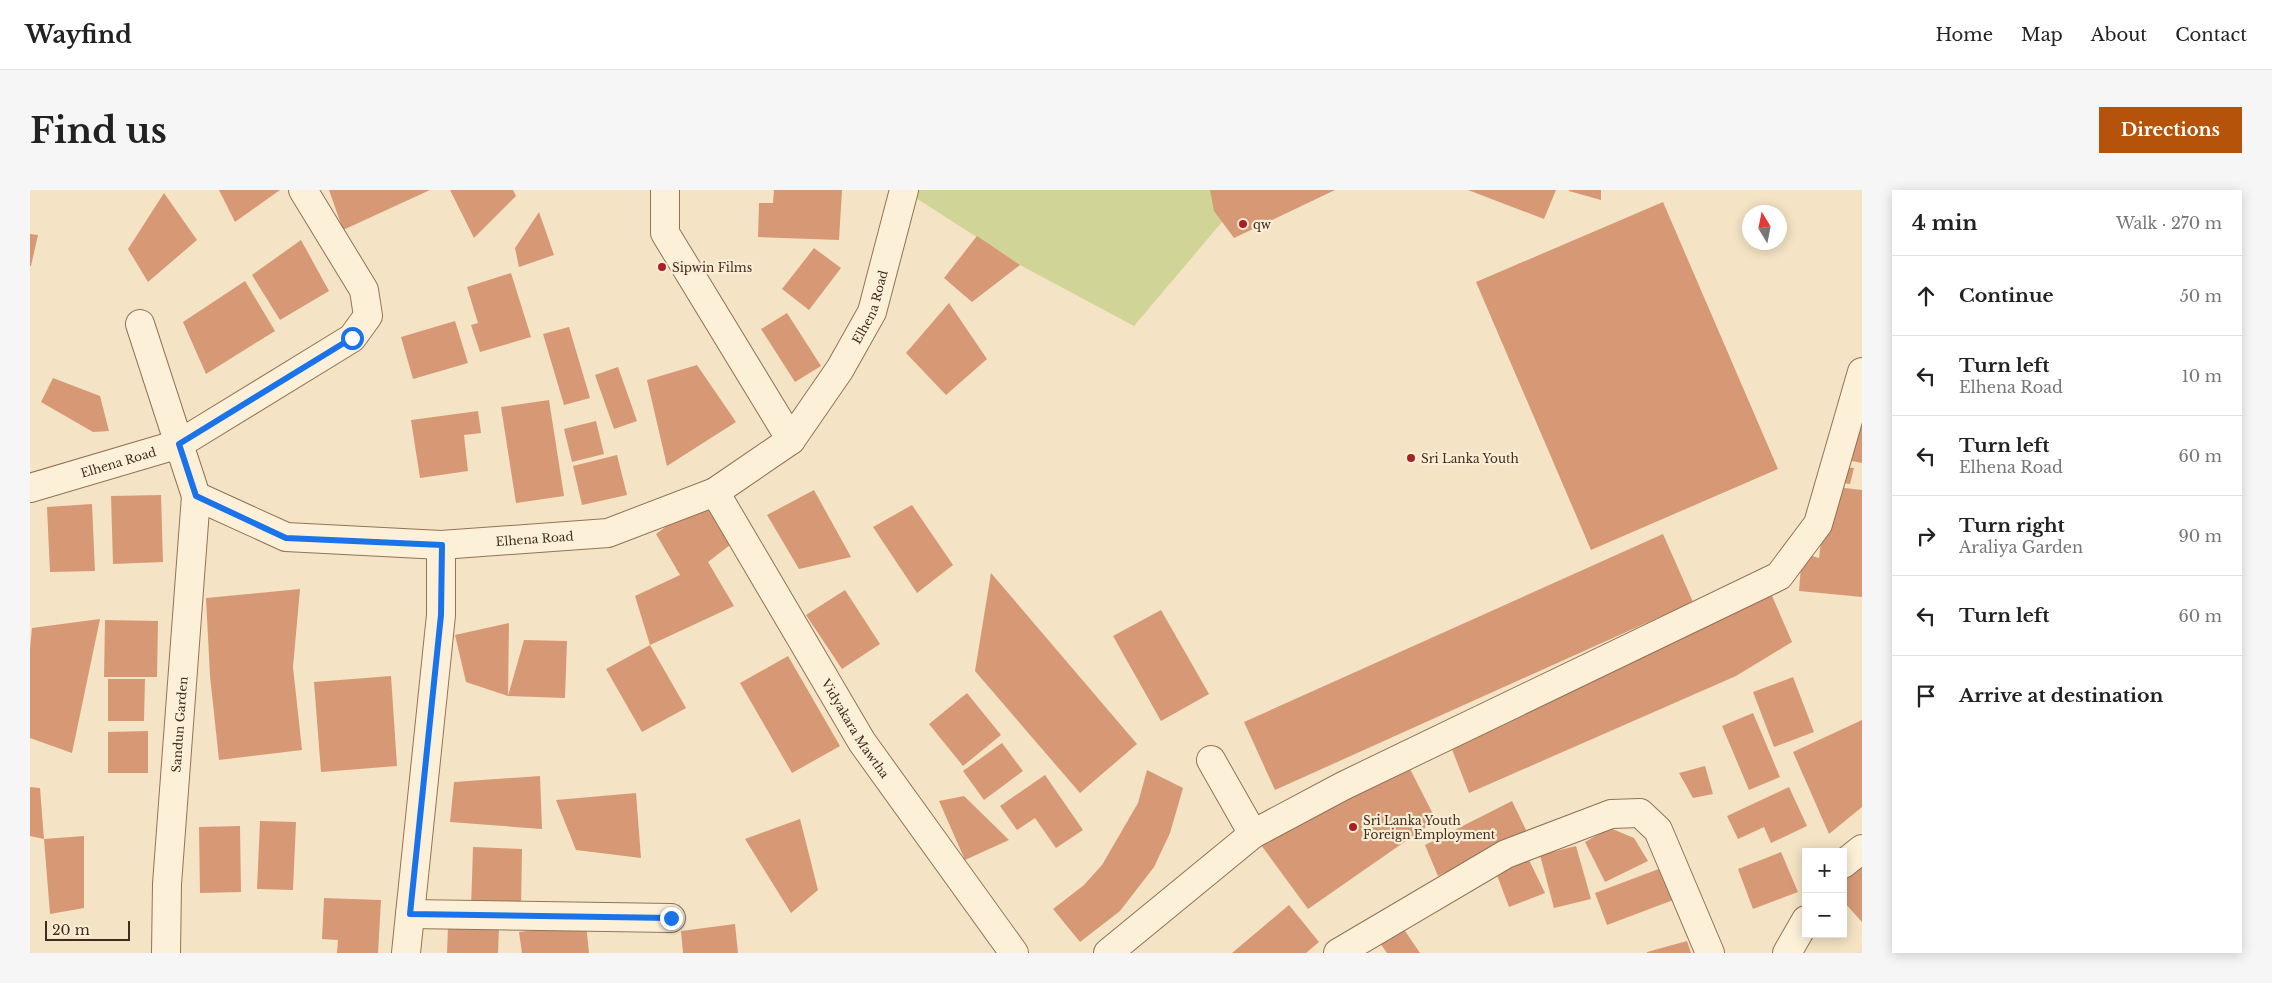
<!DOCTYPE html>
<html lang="en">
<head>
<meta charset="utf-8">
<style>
	:root { --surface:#fff; --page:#f6f6f6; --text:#222; --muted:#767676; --line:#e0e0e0; --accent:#b45309 }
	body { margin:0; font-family:"Libre Baskerville",serif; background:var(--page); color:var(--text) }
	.controls { position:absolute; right:15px; bottom:15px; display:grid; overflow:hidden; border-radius:0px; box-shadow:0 2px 12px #0003 }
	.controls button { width:45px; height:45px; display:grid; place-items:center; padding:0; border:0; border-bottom:1px solid var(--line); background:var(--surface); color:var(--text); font:25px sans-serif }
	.compass { position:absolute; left:1712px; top:15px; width:45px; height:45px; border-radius:50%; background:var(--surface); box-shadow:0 2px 12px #0003; rotate:350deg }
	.scale { position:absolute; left:15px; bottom:12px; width:85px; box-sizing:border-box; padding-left:5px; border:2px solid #402c1d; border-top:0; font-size:14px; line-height:18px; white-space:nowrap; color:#402c1d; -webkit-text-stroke:4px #faedd5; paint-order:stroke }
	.stop { position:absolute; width:15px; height:15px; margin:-11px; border:4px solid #1a73e8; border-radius:50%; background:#fff }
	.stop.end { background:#1a73e8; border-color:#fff; box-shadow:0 1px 5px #0008 }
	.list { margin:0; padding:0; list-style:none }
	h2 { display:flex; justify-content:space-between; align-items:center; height:65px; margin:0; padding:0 20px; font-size:21px }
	h2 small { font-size:16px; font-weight:400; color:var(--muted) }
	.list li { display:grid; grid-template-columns:32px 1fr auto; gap:15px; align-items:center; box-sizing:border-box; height:80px; padding:0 20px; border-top:1px solid var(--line) }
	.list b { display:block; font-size:19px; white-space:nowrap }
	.list p { margin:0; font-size:16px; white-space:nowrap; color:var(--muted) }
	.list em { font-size:16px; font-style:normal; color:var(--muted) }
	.icon { flex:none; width:28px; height:28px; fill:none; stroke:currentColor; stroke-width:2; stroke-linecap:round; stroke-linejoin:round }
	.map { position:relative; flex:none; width:1832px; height:763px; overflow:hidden; border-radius:0px }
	header { display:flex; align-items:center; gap:30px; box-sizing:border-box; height:70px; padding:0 25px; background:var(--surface); border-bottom:1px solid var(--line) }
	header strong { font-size:24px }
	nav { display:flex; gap:28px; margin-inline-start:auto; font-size:18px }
	.intro { display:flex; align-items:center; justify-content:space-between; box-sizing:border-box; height:120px; padding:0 30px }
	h1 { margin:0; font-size:35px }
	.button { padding:12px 22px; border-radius:0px; background:var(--accent); color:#fff; font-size:18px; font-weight:700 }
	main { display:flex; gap:30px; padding:0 30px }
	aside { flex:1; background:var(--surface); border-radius:0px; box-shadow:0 2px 12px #0003 }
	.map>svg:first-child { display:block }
	.green { fill:#d0d496 }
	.building { fill:#d79975 }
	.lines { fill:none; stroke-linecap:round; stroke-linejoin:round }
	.minor-casing { stroke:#927357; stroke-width:30 }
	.minor { stroke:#fdf0d9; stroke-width:28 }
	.route { stroke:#1a73e8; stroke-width:6 }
	.poi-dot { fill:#a91f26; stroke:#faedd5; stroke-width:2 }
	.labels { text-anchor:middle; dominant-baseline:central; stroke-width:4.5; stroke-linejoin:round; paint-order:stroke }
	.poi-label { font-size:12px; fill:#402c1d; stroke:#faedd5; text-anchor:start }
	.street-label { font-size:12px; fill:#402c1d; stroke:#faedd5 }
</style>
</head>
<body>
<header>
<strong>Wayfind</strong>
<nav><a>Home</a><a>Map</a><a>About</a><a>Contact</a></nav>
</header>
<div class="intro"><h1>Find us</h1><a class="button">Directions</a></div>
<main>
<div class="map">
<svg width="1832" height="763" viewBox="0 0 1832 763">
	<rect width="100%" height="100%" fill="#f4e3c4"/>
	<path class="green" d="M 888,0 L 1219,0 L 1104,136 L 990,75 L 886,8 Z"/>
	<path class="building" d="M 189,0 L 250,0 L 205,32 Z
		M 299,0 L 400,0 L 313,40 Z
		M 420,0 L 483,0 L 486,6 L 444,48 Z
		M 744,0 L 812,0 L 809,50 L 728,47 L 729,13 L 743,13 Z
		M 1180,0 L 1305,0 L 1204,48 L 1184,21 Z
		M 1438,0 L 1526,0 L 1514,29 Z
		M 1539,0 L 1571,0 L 1571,10 L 1539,1 Z
		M 134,3 L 167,50 L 118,92 L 98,59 Z
		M 1633,12 L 1748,279 L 1561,360 L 1446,92 Z
		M 509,22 L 524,65 L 489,77 L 485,58 Z
		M 0,44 L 8,45 L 1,76 L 0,76 Z
		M 947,46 L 990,75 L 942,112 L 914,88 Z
		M 271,50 L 299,101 L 250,130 L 222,85 Z
		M 784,58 L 811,78 L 779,120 L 752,99 Z
		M 481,83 L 501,147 L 450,162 L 441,135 L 448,133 L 437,97 Z
		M 215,91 L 245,141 L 176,184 L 153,132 Z
		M 919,113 L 957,169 L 916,205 L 876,163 Z
		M 757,123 L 791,176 L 765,192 L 731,139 Z
		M 425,131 L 438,173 L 383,189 L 371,147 Z
		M 539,137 L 560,208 L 534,215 L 513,144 Z
		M 667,175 L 706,232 L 637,276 L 617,190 Z
		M 588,177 L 607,231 L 584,239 L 565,185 Z
		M 23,188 L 70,206 L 79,241 L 63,242 L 11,212 Z
		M 1832,207 L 1832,273 L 1812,269 Z
		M 519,210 L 534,306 L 486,313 L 471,217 Z
		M 448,221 L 451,243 L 434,245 L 438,281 L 390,288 L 381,230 Z
		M 566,231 L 574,264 L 542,272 L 534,239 Z
		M 587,265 L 597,305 L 552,315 L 543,276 Z
		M 1801,276 L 1824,278 L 1820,294 L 1797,291 Z
		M 1798,296 L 1832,300 L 1832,407 L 1769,401 L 1772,363 L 1789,368 Z
		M 784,300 L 821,367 L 769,379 L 737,325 Z
		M 131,305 L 133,372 L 83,374 L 81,306 Z
		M 672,310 L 700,355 L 678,372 L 704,416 L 620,455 L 656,518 L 612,542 L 576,479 L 620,455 L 605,406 L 650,385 L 626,344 Z
		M 62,314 L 65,381 L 20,382 L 17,317 Z
		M 882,315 L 923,375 L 887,403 L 843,337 Z
		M 1633,344 L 1663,412 L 1245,600 L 1214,532 Z
		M 961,383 L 1107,554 L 1050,603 L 945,481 Z
		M 270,399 L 263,477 L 272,560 L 189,570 L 180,486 L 176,408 Z
		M 1739,399 L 1762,452 L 1706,486 L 1439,603 L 1418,549 Z
		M 815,400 L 850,454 L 812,479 L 776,425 Z
		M 1131,420 L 1179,504 L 1131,531 L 1083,446 Z
		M 70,429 L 42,563 L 0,548 L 0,458 L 2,438 Z
		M 75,430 L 128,431 L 127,487 L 74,487 Z
		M 479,433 L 478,506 L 494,450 L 537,451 L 535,508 L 478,506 L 436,492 L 425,445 Z
		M 758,466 L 810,556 L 762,583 L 710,493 Z
		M 361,486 L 367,576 L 291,582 L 284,492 Z
		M 1763,487 L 1784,542 L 1744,557 L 1723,502 Z
		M 78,489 L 115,489 L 114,531 L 78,531 Z
		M 937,503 L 971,545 L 933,576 L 899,534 Z
		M 1723,523 L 1750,587 L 1719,600 L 1692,536 Z
		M 1832,530 L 1832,617 L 1799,644 L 1763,562 Z
		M 118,541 L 118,583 L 78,583 L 78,542 Z
		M 972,553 L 993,581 L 954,610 L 933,581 Z
		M 1376,571 L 1406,630 L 1278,719 L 1223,644 Z
		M 1675,576 L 1683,604 L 1663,608 L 1649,583 Z
		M 1117,580 L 1153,598 L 1140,643 L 1124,677 L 1090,721 L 1050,752 L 1023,719 L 1054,695 L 1072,675 L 1108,613 Z
		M 1015,585 L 1053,640 L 1026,658 L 1005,628 L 987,640 L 970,616 Z
		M 510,586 L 512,639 L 420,632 L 424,592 Z
		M 0,597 L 10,598 L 14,649 L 54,646 L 54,718 L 20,724 L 14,649 L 0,646 Z
		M 1759,597 L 1777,636 L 1741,653 L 1734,637 L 1708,649 L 1697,626 Z
		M 606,603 L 611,668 L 546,660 L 526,610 Z
		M 934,606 L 979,650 L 935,670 L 909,611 Z
		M 1482,611 L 1497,642 L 1408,686 L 1395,655 Z
		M 770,629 L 788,700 L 761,723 L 715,649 Z
		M 230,631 L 266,632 L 263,700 L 227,699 Z
		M 210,636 L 211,702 L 170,703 L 169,637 Z
		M 1580,638 L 1604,648 L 1618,671 L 1575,692 L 1555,652 Z
		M 1546,656 L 1561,709 L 1524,718 L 1510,665 Z
		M 443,657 L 492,659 L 491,719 L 441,719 Z
		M 1751,662 L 1768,702 L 1723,719 L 1708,679 Z
		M 1498,668 L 1515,703 L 1479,717 L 1465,680 Z
		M 1832,672 L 1832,732 L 1813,711 L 1813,689 Z
		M 1634,677 L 1646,709 L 1577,735 L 1565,703 Z
		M 294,708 L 351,710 L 348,763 L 307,763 L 308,750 L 292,749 Z
		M 1259,715 L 1289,752 L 1276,763 L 1202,763 Z
		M 556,734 L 559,763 L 492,763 L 489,742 Z
		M 705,734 L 708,763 L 653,763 L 651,741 Z
		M 1371,735 L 1390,763 L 1357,763 L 1348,750 Z
		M 418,737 L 469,738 L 468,763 L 417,763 Z
		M 1657,751 L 1661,763 L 1617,763 L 1617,762 Z"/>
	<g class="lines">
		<defs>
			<g id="minor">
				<path d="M 635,0 L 635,43 L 761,250"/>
				<path d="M 110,134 L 149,254 L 322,148 L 338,126 L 334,100 L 273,0"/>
				<path id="s1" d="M 0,298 L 149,254 L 166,306 L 256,347 L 411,355 L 578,343 L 685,302 L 761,250 L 810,179 L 842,122 L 874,0"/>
				<path id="s2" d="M 685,302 L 832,552 L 984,763"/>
				<path d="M 1223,644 L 1313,596 L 1749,386 L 1788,334 L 1832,182"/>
				<path d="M 1813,674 L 1832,659"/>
				<path d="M 380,724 L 641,728"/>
				<path id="s3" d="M 136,763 L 137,694 L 166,306"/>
				<path d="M 376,763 L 411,425 L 411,355"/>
				<path d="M 1078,763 L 1223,644 L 1181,570"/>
				<path d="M 1308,763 L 1476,664 L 1581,624 L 1610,623 L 1628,640 L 1680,763"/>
				<path d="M 1757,763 L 1776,730"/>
			</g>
		</defs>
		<use href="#minor" class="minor-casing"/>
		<use href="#minor" class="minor"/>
	</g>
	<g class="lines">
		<path class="route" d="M 322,148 L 149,254 L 166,306 L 256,348 L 412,355 L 411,425 L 380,724 L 641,728"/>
	</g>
	<g class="poi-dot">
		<circle cx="1213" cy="34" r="5"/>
		<circle cx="632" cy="77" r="5"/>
		<circle cx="1381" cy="268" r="5"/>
		<circle cx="1323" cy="637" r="5"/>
	</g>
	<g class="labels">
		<g class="poi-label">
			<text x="1223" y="34">qw</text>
			<text x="642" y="77">Sipwin Films</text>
			<text x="1391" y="268">Sri Lanka Youth</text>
			<text x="1333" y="630">Sri Lanka Youth<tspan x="1333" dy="14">Foreign Employment</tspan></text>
		</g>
		<g class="street-label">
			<text stroke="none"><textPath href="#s1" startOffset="994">Elhena Road</textPath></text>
			<text stroke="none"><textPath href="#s1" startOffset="92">Elhena Road</textPath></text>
			<text stroke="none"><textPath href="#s1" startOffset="558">Elhena Road</textPath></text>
			<text stroke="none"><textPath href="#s3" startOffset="229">Sandun Garden</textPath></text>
			<text stroke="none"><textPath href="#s2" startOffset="275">Vidyakara Mawtha</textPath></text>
		</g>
	</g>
</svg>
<div class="controls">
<button>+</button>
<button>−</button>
</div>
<svg class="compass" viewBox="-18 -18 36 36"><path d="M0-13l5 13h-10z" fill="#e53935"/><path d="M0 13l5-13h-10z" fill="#767676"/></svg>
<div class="scale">20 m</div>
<div class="stop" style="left:322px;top:148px"></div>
<div class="stop end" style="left:641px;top:728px"></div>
</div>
<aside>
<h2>4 min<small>Walk · 270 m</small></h2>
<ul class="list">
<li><svg class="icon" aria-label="ahead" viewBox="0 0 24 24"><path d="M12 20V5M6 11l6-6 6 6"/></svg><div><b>Continue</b></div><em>50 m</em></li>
<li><svg class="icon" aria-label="left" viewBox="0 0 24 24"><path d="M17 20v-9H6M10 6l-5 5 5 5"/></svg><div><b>Turn left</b><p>Elhena Road</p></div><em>10 m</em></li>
<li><svg class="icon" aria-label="left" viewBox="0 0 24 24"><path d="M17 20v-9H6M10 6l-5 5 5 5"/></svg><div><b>Turn left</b><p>Elhena Road</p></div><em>60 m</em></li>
<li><svg class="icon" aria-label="right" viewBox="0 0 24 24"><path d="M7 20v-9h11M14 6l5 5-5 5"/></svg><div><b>Turn right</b><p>Araliya Garden</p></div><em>90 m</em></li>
<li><svg class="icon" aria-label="left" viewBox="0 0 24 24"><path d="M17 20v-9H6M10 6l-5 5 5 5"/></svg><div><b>Turn left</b></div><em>60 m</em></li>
<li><svg class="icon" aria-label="arrive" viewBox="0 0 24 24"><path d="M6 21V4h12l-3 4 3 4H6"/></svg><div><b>Arrive at destination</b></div></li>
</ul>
</aside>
</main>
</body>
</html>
